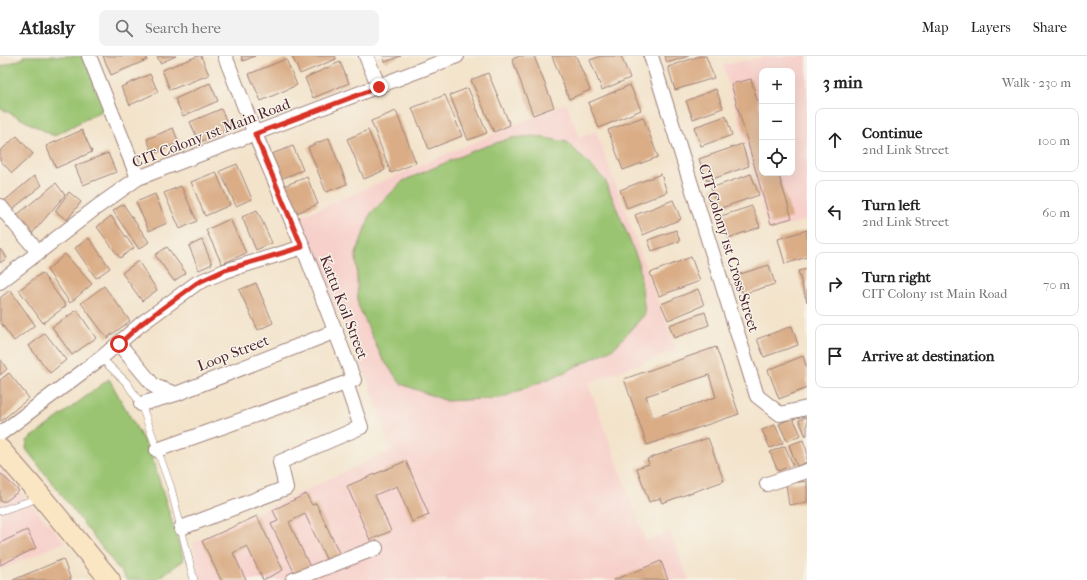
<!DOCTYPE html>
<html lang="en">
<head>
<meta charset="utf-8">
<style>
	:root { --surface:#fff; --page:#f2f2f2; --text:#222; --muted:#767676; --line:#e0e0e0 }
	body { margin:0; font-family:"IM FELL French Canon",serif; background:var(--page); color:var(--text) }
	.controls { position:absolute; right:12px; top:12px; display:grid; overflow:hidden; border-radius:8px; box-shadow:0 4px 16px #0002 }
	.controls button { width:36px; height:36px; display:grid; place-items:center; padding:0; border:0; border-bottom:1px solid var(--line); background:var(--surface); color:var(--text); font:20px sans-serif }
	.stop { position:absolute; width:12px; height:12px; margin:-9px; border:3px solid #d93025; border-radius:50%; background:#fff }
	.stop.end { background:#d93025; border-color:#fff; box-shadow:0 1px 4px #0008 }
	.list { margin:0; padding:0; list-style:none }
	h2 { display:flex; justify-content:space-between; align-items:center; height:52px; margin:0; padding:0 16px; font-size:17px }
	h2 small { font-size:13px; font-weight:400; color:var(--muted) }
	.list li { display:grid; grid-template-columns:26px 1fr auto; gap:12px; align-items:center; box-sizing:border-box; height:64px; margin:0 8px 8px; padding:0 8px; border:1px solid var(--line); border-radius:8px }
	.list b { display:block; font-size:15px; white-space:nowrap }
	.list p { margin:0; font-size:13px; white-space:nowrap; color:var(--muted) }
	.list em { font-size:13px; font-style:normal; color:var(--muted) }
	.icon { flex:none; width:22px; height:22px; fill:none; stroke:currentColor; stroke-width:2; stroke-linecap:round; stroke-linejoin:round }
	.map { position:relative; flex:none; width:807px; height:524px; overflow:hidden }
	header { display:flex; align-items:center; gap:24px; box-sizing:border-box; height:56px; padding:0 20px; background:var(--surface); border-bottom:1px solid var(--line) }
	header strong { font-size:19px }
	nav { display:flex; gap:22px; margin-inline-start:auto; font-size:14px }
	.search { width:280px; height:36px; background:var(--page); display:flex; align-items:center; gap:10px; box-sizing:border-box; padding:0 14px; border-radius:8px; color:var(--muted); font-size:15px }
	main { display:flex }
	aside { flex:1; background:var(--surface) }
	.map>svg:first-child { display:block }
	.built { fill:#f7d0cb; fill-rule:evenodd }
	.green { fill:#9ac471; stroke:#72724e }
	.building { fill:#daad87; fill-rule:evenodd }
	.lines { fill:none; stroke-linecap:round; stroke-linejoin:round }
	.lane-casing { stroke:#9e817a; stroke-width:8 }
	.street-casing { stroke:#9e817a; stroke-width:16 }
	.secondary-casing { stroke:#9e817a; stroke-width:22 }
	.lane { stroke:#fff; stroke-width:7 }
	.street { stroke:#fff; stroke-width:14 }
	.secondary { stroke:#fbe6c4; stroke-width:20 }
	.route { stroke:#d93025; stroke-width:5 }
	.labels { text-anchor:middle; dominant-baseline:central; stroke-width:3; stroke-linejoin:round; paint-order:stroke }
	.street-label { font-size:15px; fill:#4a1f2b; stroke:#f7f3e8 }
</style>
</head>
<body>
<header>
<strong>Atlasly</strong>
<div class="search"><svg class="icon" aria-label="search" viewBox="0 0 24 24"><circle cx="10" cy="10" r="6"/><path d="M15 15l6 6"/></svg>Search here</div>
<nav><a>Map</a><a>Layers</a><a>Share</a></nav>
</header>
<main>
<div class="map">
<svg width="807" height="524" viewBox="0 0 807 524">
	<rect width="100%" height="100%" fill="#f7f3e8"/>
	<filter id="ink" filterUnits="userSpaceOnUse"><feTurbulence type="fractalNoise" baseFrequency=".025" numOctaves="2"/><feDisplacementMap in="SourceGraphic" scale="8" xChannelSelector="R" yChannelSelector="G"/><feConvolveMatrix kernelMatrix="1 2 1 2 8 2 1 2 1" color-interpolation-filters="sRGB"/></filter>
	<filter id="wash" filterUnits="userSpaceOnUse"><feTurbulence type="fractalNoise" baseFrequency=".012" numOctaves="4" result="noise"/><feDisplacementMap in="SourceGraphic" scale="16" xChannelSelector="R" yChannelSelector="G"/><feGaussianBlur stdDeviation="0.9" result="paint"/><feColorMatrix in="noise" values="0 0 0 0 0 0 0 0 0 0 0 0 0 0 0 0 0 1.4 0 .05"/><feComposite in="paint" operator="in"/></filter>
	<g filter="url(#wash)">
		<rect width="100%" height="100%" fill="#f3e3ca"/>
		<path class="built" d="M 769,0 L 807,0 L 807,164 L 769,174 L 723,9 ZM 762,15 L 792,15 L 792,117 L 762,117 Z
			M 566,47 L 580,82 L 596,75 L 676,294 L 588,327 L 646,485 L 670,476 L 689,524 L 200,524 L 193,487 L 391,394 L 369,327 L 297,162 Z
			M 0,413 L 65,486 L 0,514 Z"/>
		<path class="green" d="M 23,0 L 86,0 L 107,52 L 54,80 L 0,52 L 0,11 L 24,2 Z
			M 534,80 L 567,86 L 605,124 L 639,207 L 645,258 L 614,292 L 563,317 L 501,342 L 447,345 L 401,328 L 382,302 L 358,249 L 356,198 L 371,157 L 403,125 L 475,94 L 511,82 Z
			M 109,323 L 151,398 L 184,504 L 156,524 L 127,524 L 26,393 L 27,385 Z"/>
		<g id="blocks">
			<path class="building" d="M 103,0 L 146,0 L 147,4 L 111,19 Z
				M 157,0 L 176,0 L 160,7 Z
				M 198,0 L 201,0 L 209,19 L 170,34 L 162,14 Z
				M 241,0 L 255,0 L 243,5 Z
				M 292,0 L 335,0 L 336,3 L 300,18 Z
				M 383,0 L 401,0 L 385,6 Z
				M 520,0 L 534,0 L 554,51 L 533,59 L 512,3 Z
				M 552,0 L 576,0 L 590,34 L 569,43 Z
				M 601,0 L 621,0 L 630,22 L 602,34 L 590,4 Z
				M 665,0 L 689,0 L 667,7 Z
				M 700,0 L 706,0 L 714,22 L 675,34 L 668,11 Z
				M 286,3 L 297,29 L 261,45 L 249,18 Z
				M 340,6 L 349,27 L 313,42 L 305,22 Z
				M 488,17 L 510,69 L 494,76 L 471,24 Z
				M 150,18 L 158,36 L 130,49 L 121,31 Z
				M 751,23 L 762,60 L 762,117 L 778,117 L 792,162 L 771,168 L 731,28 Z
				M 210,27 L 218,45 L 183,60 L 175,43 Z
				M 630,29 L 641,54 L 599,72 L 588,47 Z
				M 468,32 L 487,77 L 468,84 L 450,39 Z
				M 716,33 L 723,52 L 693,63 L 686,45 Z
				M 445,39 L 462,80 L 429,93 L 412,52 Z
				M 221,53 L 230,73 L 199,86 L 190,66 Z
				M 396,55 L 416,107 L 391,117 L 371,65 Z
				M 726,60 L 732,79 L 701,90 L 694,71 Z
				M 643,61 L 658,101 L 623,114 L 608,74 Z
				M 173,72 L 179,87 L 153,98 L 147,83 Z
				M 82,74 L 92,96 L 56,112 L 46,90 Z
				M 368,74 L 385,114 L 364,123 L 347,83 Z
				M 17,80 L 33,98 L 12,117 L 0,104 L 0,95 Z
				M 329,82 L 347,128 L 326,136 L 308,91 Z
				M 742,88 L 749,110 L 707,125 L 699,103 Z
				M 293,90 L 303,114 L 278,124 L 269,99 Z
				M 108,97 L 116,116 L 83,129 L 75,110 Z
				M 237,108 L 252,143 L 236,150 L 220,115 Z
				M 216,116 L 230,149 L 205,160 L 191,126 Z
				M 661,118 L 667,136 L 627,152 L 620,134 Z
				M 751,118 L 759,139 L 718,153 L 711,132 Z
				M 34,120 L 42,129 L 9,156 L 2,147 Z
				M 307,121 L 318,148 L 292,159 L 281,131 Z
				M 56,127 L 65,139 L 29,181 L 12,163 Z
				M 181,130 L 197,165 L 180,173 L 164,137 Z
				M 69,136 L 81,146 L 67,164 L 55,155 Z
				M 155,138 L 167,167 L 149,175 L 136,146 Z
				M 673,144 L 681,163 L 643,179 L 635,159 Z
				M 123,148 L 149,186 L 139,193 L 113,155 Z
				M 752,150 L 760,171 L 728,182 L 721,160 Z
				M 257,154 L 272,187 L 256,194 L 242,161 Z
				M 111,160 L 134,192 L 120,202 L 97,171 Z
				M 230,163 L 246,197 L 222,208 L 206,174 Z
				M 676,174 L 680,185 L 652,195 L 648,184 Z
				M 807,174 L 807,201 L 785,208 L 778,183 Z
				M 89,182 L 110,212 L 96,222 L 75,192 Z
				M 202,184 L 212,208 L 199,214 L 189,190 Z
				M 167,191 L 186,217 L 174,225 L 155,199 Z
				M 0,193 L 7,202 L 0,207 Z
				M 65,198 L 92,228 L 70,247 L 47,214 Z
				M 691,201 L 700,225 L 659,240 L 650,217 Z
				M 138,205 L 157,234 L 142,245 L 122,217 Z
				M 769,209 L 775,228 L 743,238 L 737,219 Z
				M 807,213 L 807,246 L 798,215 Z
				M 42,217 L 66,250 L 43,267 L 19,234 Z
				M 256,227 L 273,267 L 258,274 L 239,234 Z
				M 104,230 L 130,265 L 107,282 L 81,247 Z
				M 698,233 L 704,249 L 668,264 L 661,248 Z
				M 10,234 L 35,269 L 14,285 L 0,266 L 0,242 Z
				M 77,254 L 96,282 L 72,299 L 52,271 Z
				M 705,256 L 709,269 L 674,282 L 669,269 Z
				M 792,270 L 798,289 L 764,301 L 757,283 Z
				M 45,277 L 66,304 L 50,317 L 29,290 Z
				M 716,291 L 739,358 L 647,389 L 624,323 ZM 709,319 L 716,341 L 653,362 L 646,340 Z
				M 803,300 L 807,312 L 807,332 L 779,343 L 768,314 Z
				M 0,303 L 7,313 L 0,319 Z
				M 9,317 L 29,342 L 1,365 L 0,363 L 0,324 Z
				M 807,361 L 807,379 L 806,380 L 799,364 Z
				M 793,362 L 801,379 L 787,385 L 779,368 Z
				M 775,369 L 783,387 L 770,392 L 762,374 Z
				M 708,382 L 724,425 L 662,447 L 660,442 L 649,446 L 637,412 L 649,408 L 647,403 Z
				M 803,384 L 807,395 L 807,406 L 797,410 L 789,389 Z
				M 785,390 L 793,409 L 778,415 L 770,396 Z
				M 406,405 L 429,459 L 412,466 L 397,430 L 375,439 L 391,475 L 370,484 L 347,430 Z
				M 0,417 L 19,435 L 6,445 L 0,445 Z
				M 807,425 L 807,446 L 789,449 L 786,428 Z
				M 306,438 L 312,449 L 316,447 L 340,499 L 327,505 L 305,458 L 289,466 L 311,513 L 296,520 L 271,468 L 278,465 L 273,454 Z
				M 257,460 L 283,514 L 263,524 L 247,490 L 233,497 L 246,524 L 221,524 L 202,485 Z
				M 27,474 L 36,492 L 0,509 L 0,487 Z
				M 63,503 L 71,524 L 13,524 Z
				M 661,505 L 668,524 L 614,524 Z"/>
		</g>
	</g>
	<g filter="url(#ink)">
		<use href="#blocks" fill-opacity="0" stroke="#9e817a" stroke-width="1"/>
		<g class="lines">
			<defs>
				<path id="lane" d="M 101,302 L 126,326 L 141,348 L 171,432 L 194,524
					M 0,455 L 30,445 L 39,440"/>
				<path id="street" d="M 89,0 L 138,122
					M 366,0 L 379,31
					M 651,0 L 757,340 L 780,358 L 807,352
					M 0,150 L 39,197
					M 0,226 L 97,151 L 138,122 L 457,0
					M 119,288 L 154,330 L 176,338
					M 141,348 L 176,338 L 336,275
					M 0,378 L 101,302 L 141,268 L 197,227 L 225,215 L 303,191 L 255,78 L 225,0
					M 157,394 L 354,324 L 303,191
					M 767,428 L 807,415
					M 181,472 L 286,432 L 280,406 L 361,371 L 346,327
					M 293,524 L 376,492"/>
				<path id="secondary" d="M 0,393 L 40,439 L 110,524"/>
			</defs>
			<use href="#lane" class="lane-casing"/>
			<use href="#street" class="street-casing"/>
			<use href="#secondary" class="secondary-casing"/>
			<use href="#lane" class="lane"/>
			<use href="#street" class="street"/>
			<use href="#secondary" class="secondary"/>
		</g>
	</g>
	<g class="lines" filter="url(#ink)">
		<path class="route" d="M 119,288 L 141,268 L 197,227 L 225,214 L 302,191 L 255,78 L 379,31"/>
	</g>
	<g class="labels">
		<g class="street-label">
			<text transform="translate(211 77) rotate(-21)">CIT Colony 1st Main Road</text>
			<text transform="translate(729 192) rotate(73)">CIT Colony 1st Cross Street</text>
			<text transform="translate(344 251) rotate(69)">Kattu Koil Street</text>
			<text transform="translate(233 297) rotate(-21)">Loop Street</text>
		</g>
	</g>
</svg>
<div class="controls">
<button>+</button>
<button>−</button>
<button><svg class="icon" aria-label="locate" viewBox="0 0 24 24"><circle cx="12" cy="12" r="6"/><path d="M12 2v4M12 18v4M2 12h4M18 12h4"/></svg></button>
</div>
<div class="stop" style="left:119px;top:288px"></div>
<div class="stop end" style="left:379px;top:31px"></div>
</div>
<aside>
<h2>3 min<small>Walk · 230 m</small></h2>
<ul class="list">
<li><svg class="icon" aria-label="ahead" viewBox="0 0 24 24"><path d="M12 20V5M6 11l6-6 6 6"/></svg><div><b>Continue</b><p>2nd Link Street</p></div><em>100 m</em></li>
<li><svg class="icon" aria-label="left" viewBox="0 0 24 24"><path d="M17 20v-9H6M10 6l-5 5 5 5"/></svg><div><b>Turn left</b><p>2nd Link Street</p></div><em>60 m</em></li>
<li><svg class="icon" aria-label="right" viewBox="0 0 24 24"><path d="M7 20v-9h11M14 6l5 5-5 5"/></svg><div><b>Turn right</b><p>CIT Colony 1st Main Road</p></div><em>70 m</em></li>
<li><svg class="icon" aria-label="arrive" viewBox="0 0 24 24"><path d="M6 21V4h12l-3 4 3 4H6"/></svg><div><b>Arrive at destination</b></div></li>
</ul>
</aside>
</main>
</body>
</html>
